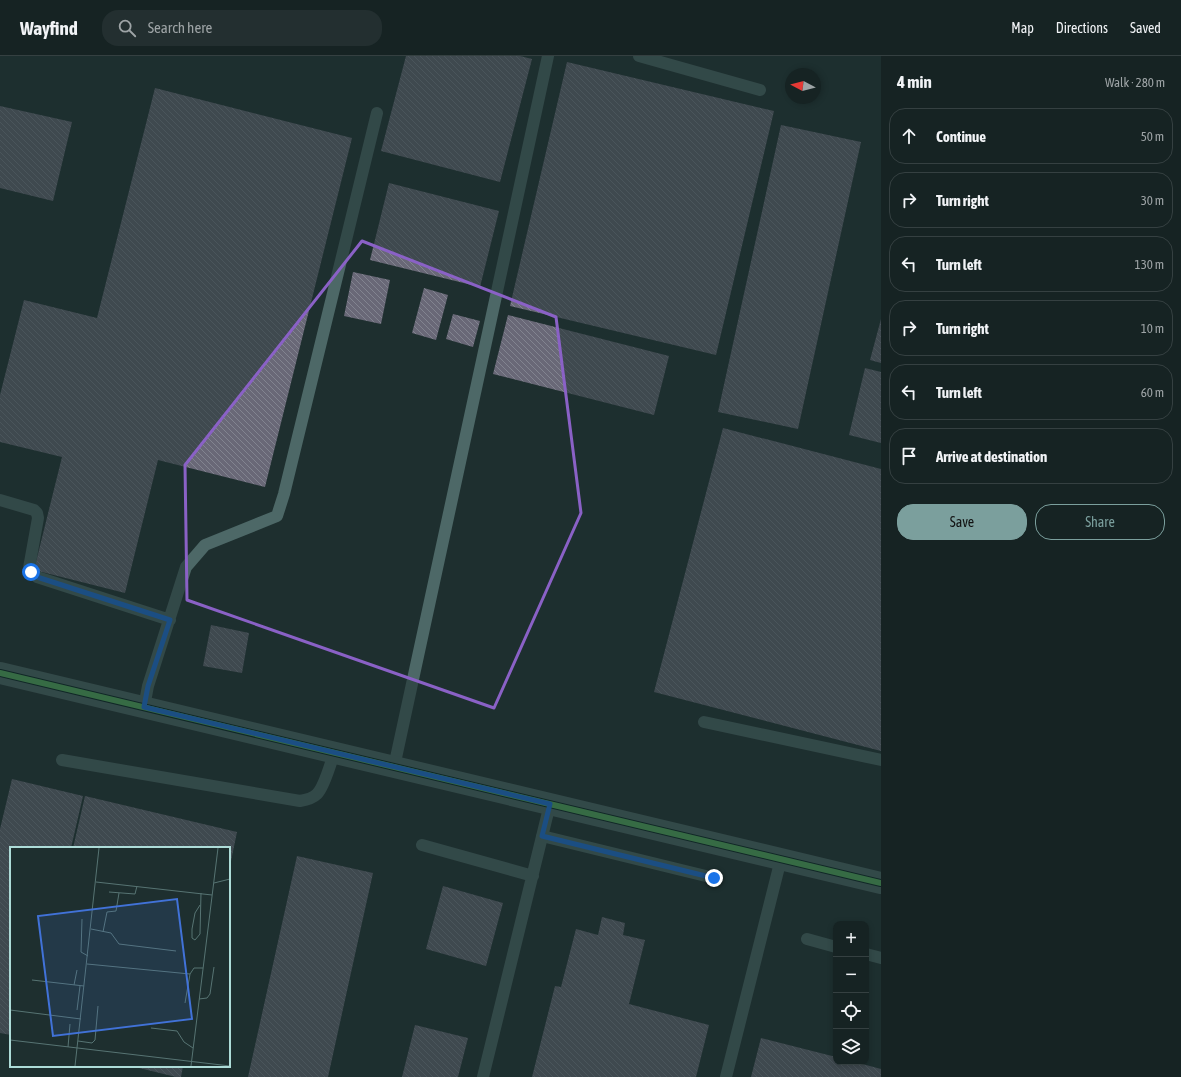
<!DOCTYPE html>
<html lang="en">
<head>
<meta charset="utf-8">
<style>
	:root { --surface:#162323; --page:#232f30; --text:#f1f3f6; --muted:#9ea4a6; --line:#354041; --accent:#7b9f9d }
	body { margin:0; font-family:"Asap Condensed",sans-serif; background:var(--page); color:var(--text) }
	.controls { position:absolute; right:12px; bottom:12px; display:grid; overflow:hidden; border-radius:8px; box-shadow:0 2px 6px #0003 }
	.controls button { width:36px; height:36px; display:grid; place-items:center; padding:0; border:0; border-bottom:1px solid var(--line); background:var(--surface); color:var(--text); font:20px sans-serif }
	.compass { position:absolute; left:785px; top:12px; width:36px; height:36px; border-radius:50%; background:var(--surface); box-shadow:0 2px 6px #0003; rotate:277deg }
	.stop { position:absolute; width:12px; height:12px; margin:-9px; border:3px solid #1a73e8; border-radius:50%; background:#fff }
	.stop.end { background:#1a73e8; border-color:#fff; box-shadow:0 1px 4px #0008 }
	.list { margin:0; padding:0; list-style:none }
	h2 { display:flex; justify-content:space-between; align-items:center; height:52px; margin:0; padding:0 16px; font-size:17px }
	h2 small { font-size:13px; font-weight:400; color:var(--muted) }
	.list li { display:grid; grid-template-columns:26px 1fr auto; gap:12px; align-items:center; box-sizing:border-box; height:56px; margin:0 8px 8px; padding:0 8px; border:1px solid var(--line); border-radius:16px }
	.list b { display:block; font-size:15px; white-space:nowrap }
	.list em { font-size:13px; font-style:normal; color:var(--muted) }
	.actions { display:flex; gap:8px; padding:12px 16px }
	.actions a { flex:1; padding:9px 0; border:1px solid var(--accent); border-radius:16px; text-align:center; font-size:14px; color:var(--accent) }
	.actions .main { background:var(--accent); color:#111 }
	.icon { flex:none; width:22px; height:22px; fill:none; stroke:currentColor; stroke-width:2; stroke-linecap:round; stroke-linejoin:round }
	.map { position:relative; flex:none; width:881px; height:1021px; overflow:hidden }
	header { display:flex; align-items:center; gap:24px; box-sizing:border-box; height:56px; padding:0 20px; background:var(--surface); border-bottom:1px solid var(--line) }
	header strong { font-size:19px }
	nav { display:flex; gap:22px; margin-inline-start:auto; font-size:14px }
	.search { width:280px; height:36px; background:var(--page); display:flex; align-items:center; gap:10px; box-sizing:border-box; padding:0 14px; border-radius:16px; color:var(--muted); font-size:15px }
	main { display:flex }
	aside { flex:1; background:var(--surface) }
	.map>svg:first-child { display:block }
	.building { fill:url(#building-back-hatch) }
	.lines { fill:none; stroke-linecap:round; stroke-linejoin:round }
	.service { stroke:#4d6867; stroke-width:12 }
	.minor { stroke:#4d6867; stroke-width:22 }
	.cycleway-casing { stroke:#001e1c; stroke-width:8 }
	.cycleway { stroke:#56b35d; stroke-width:6 }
	.route { stroke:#1a73e8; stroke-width:5 }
	.marked { fill:none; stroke:#8a61c6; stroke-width:3; stroke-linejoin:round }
	.inset-road { fill:none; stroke:#577473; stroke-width:1 }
	.view { fill:#4172d8; fill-opacity:0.15; stroke:#4172d8; stroke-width:2 }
	.inset-edge { fill:none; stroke:#addcd8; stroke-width:2 }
</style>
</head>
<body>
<header>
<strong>Wayfind</strong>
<div class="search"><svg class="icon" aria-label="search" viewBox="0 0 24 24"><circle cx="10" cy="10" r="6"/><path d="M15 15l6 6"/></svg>Search here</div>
<nav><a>Map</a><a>Directions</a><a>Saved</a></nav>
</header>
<main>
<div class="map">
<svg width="881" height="1021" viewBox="0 0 881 1021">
	<defs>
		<pattern id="building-back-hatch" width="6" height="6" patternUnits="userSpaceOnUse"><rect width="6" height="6" fill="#696877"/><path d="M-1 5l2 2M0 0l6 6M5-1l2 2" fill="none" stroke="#828490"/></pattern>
	</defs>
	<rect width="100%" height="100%" fill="#1e2f2f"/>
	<path class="building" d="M 406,0 L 520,0 L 532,3 L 500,126 L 381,95 Z
		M 567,6 L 774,55 L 716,299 L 510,250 Z
		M 155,32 L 352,82 L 265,431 L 158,404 L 125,537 L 34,514 L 62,401 L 0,386 L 0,339 L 24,244 L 97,262 Z
		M 0,50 L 72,66 L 53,145 L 0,132 Z
		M 781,69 L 861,86 L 798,373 L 718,356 Z
		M 389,127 L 499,155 L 480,231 L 370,204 Z
		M 353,216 L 390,224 L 381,268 L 344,260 Z
		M 424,232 L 448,239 L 436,284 L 412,277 Z
		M 453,258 L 480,265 L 473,291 L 446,283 Z
		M 508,259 L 669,300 L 654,359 L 493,318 Z
		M 881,263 L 881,307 L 870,304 Z
		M 865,312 L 881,316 L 881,387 L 849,379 Z
		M 723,372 L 881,413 L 881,695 L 654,636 Z
		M 211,569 L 249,577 L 242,617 L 203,610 Z
		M 12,723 L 83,740 L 71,792 L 11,792 L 11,979 L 0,977 L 0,773 Z
		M 85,740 L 237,776 L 230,810 L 229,792 L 73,792 Z
		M 297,800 L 373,817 L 328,1021 L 248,1021 Z
		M 443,830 L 503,847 L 486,910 L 426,893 Z
		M 602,861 L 625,867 L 623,879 L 645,884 L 629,948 L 709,969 L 696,1021 L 532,1021 L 555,930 L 561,931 L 576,873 L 598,879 Z
		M 415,969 L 468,982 L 458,1021 L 402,1021 Z
		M 761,982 L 836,1001 L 836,1006 L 855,1006 L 881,1013 L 881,1021 L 751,1021 Z
		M 131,1010 L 183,1010 L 181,1021 L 176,1021 Z"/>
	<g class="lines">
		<path class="service" d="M 639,0 L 760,34
			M 0,444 L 34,454 L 37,457 L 38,462 L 29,512 L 31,516 L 37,521 L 170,564
			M 144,651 L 148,630 L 186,511 L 205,489 L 277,460 L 284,438 L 377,57
			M 704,666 L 881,704
			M 62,704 L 300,745 C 306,744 313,742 317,738 C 324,731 331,707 334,697
			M 394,711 L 548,0
			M 542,780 L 714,822
			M 422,789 L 533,820
			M 807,883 L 836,891
			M 866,898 L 881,902
			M 483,1021 L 550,748
			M 726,1021 L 781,803"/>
		<path class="minor" d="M 0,617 L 881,827"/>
		<defs>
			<path id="cycleway" d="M 0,617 L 881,827"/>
		</defs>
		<use href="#cycleway" class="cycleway-casing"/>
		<use href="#cycleway" class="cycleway"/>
	</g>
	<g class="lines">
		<path class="route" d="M 31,516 L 37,521 L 170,564 L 148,630 L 144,651 L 550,748 L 542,780 L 714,822"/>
	</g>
	<path d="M0 0H881V1021H0ZM 362,185 L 556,261 L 581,457 L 494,652 L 187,544 L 185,409 Z" fill="#1e2f2f" fill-opacity=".55" fill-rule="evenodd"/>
	<path class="marked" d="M 362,185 L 556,261 L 581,457 L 494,652 L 187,544 L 185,409 Z"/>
	<g transform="translate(10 791)">
		<rect width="220" height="220" fill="#1e2f2f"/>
		<path class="inset-road" d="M 86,35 L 202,48M 204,36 L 220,32M 99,45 L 125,47 L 127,39M 190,58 L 185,66 L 182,82 L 182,91 L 185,93 L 190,87 L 191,46M 72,72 L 71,105 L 78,109M 81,82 L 101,86 L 109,97 L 166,104M 93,85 L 97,65 L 106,64 L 109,46M 77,117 L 180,127 L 184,121 L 193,121M 22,133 L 74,139M 64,138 L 67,123M 189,152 L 197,151 L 200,147 L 204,120M 175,156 L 180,127M 0,163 L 71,172M 67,163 L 70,139M 141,181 L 167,184 L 174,195 L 183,201M 0,193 L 220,219M 68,194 L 82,196 L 85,193 L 88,159M 58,200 L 60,177M 65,219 L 89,1M 181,219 L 208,1"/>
		<path class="view" d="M 167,52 L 182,172 L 43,189 L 28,69 Z"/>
		<rect width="220" height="220" class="inset-edge"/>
	</g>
</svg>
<div class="controls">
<button>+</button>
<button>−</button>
<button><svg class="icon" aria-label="locate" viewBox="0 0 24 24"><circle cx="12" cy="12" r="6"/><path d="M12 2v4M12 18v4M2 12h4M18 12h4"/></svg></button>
<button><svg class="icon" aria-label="layers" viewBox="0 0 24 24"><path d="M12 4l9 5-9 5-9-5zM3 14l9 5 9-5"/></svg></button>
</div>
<svg class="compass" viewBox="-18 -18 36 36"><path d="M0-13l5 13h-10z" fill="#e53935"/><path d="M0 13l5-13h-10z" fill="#9ea4a6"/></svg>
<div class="stop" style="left:31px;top:516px"></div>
<div class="stop end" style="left:714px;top:822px"></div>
</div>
<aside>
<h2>4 min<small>Walk · 280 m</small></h2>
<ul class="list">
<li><svg class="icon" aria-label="ahead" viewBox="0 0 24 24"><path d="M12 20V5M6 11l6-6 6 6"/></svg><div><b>Continue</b></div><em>50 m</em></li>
<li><svg class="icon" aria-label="right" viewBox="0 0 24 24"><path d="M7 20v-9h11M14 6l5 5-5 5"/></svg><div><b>Turn right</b></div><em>30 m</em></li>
<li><svg class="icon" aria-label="left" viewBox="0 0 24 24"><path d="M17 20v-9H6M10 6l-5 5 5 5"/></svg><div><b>Turn left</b></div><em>130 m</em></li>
<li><svg class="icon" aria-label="right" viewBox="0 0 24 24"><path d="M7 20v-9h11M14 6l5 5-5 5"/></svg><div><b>Turn right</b></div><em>10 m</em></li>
<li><svg class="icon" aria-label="left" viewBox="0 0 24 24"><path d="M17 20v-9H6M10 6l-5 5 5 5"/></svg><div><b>Turn left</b></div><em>60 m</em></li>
<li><svg class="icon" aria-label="arrive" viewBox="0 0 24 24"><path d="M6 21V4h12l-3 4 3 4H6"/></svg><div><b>Arrive at destination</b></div></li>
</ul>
<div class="actions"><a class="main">Save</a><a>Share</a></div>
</aside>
</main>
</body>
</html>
